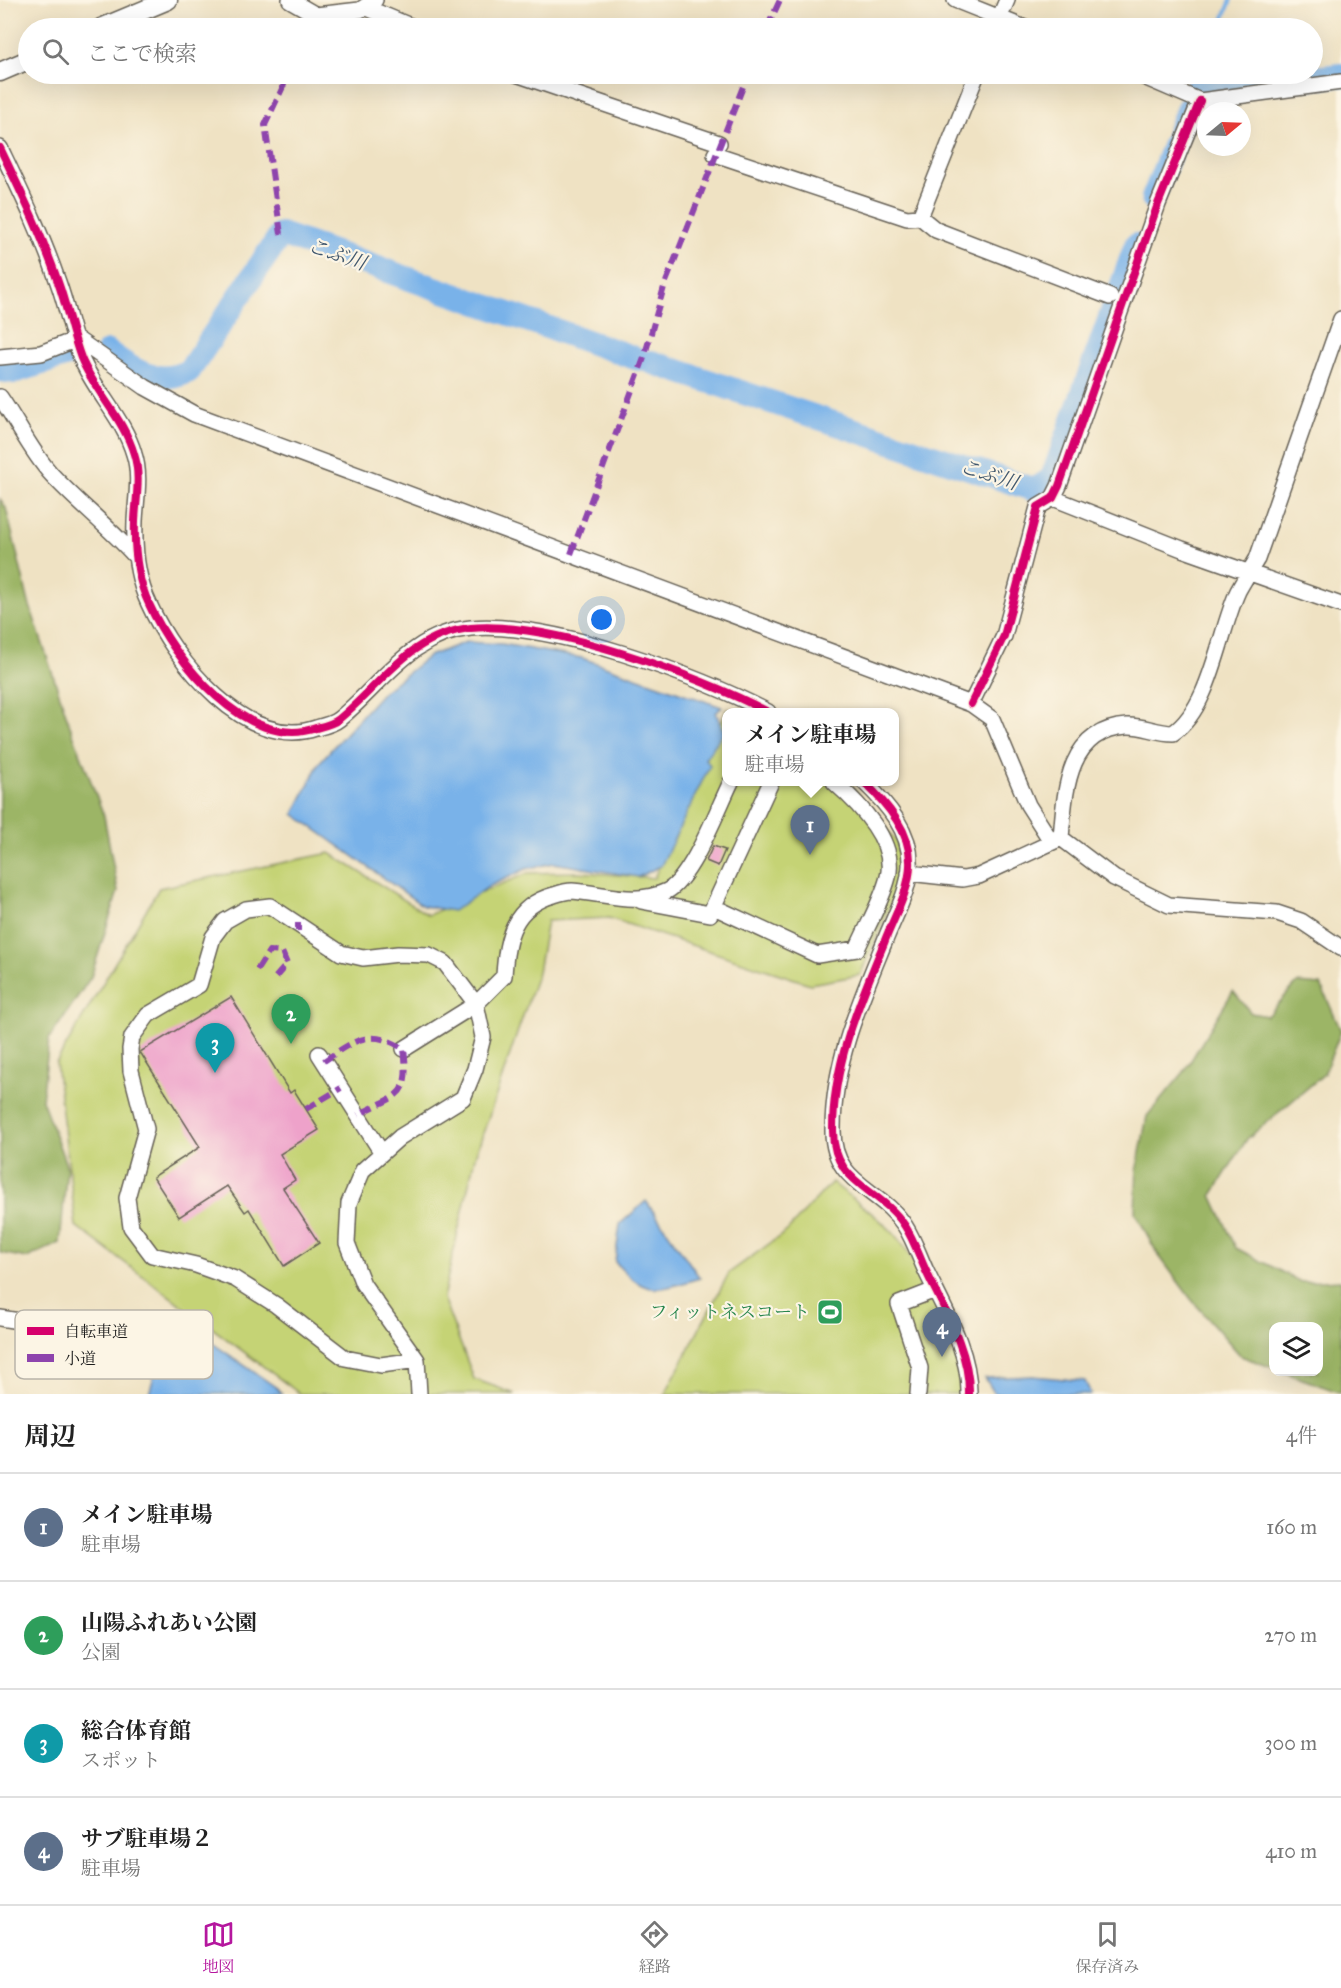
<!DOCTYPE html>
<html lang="ja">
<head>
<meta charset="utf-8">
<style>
	:root { --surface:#fff; --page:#f2f2f2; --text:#222; --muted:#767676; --line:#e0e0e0; --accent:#b5179e }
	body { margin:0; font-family:"IM FELL Great Primer","Noto Serif JP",serif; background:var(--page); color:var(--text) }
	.controls { position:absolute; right:18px; bottom:18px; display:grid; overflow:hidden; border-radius:12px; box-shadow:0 6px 24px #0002 }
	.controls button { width:54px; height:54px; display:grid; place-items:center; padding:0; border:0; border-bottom:2px solid var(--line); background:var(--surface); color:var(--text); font:30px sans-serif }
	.compass { position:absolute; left:1197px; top:102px; width:54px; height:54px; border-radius:50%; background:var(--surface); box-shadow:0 6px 24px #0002; rotate:71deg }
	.you { position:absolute; left:602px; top:620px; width:21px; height:21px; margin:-15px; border:4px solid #fff; border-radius:50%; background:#1a73e8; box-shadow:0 0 0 9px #1a73e833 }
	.badge { display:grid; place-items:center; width:39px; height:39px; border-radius:50%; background:var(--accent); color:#fff; font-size:20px; font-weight:700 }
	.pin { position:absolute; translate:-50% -50px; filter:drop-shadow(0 2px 3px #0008) }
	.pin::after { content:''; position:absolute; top:32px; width:21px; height:18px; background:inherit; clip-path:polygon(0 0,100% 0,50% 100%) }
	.popup { position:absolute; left:722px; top:708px; width:177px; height:78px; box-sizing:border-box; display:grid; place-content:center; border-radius:12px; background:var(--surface); filter:drop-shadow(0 2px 4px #0005); font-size:20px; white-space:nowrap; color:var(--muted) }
	.popup b { font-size:22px; color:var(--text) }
	.popup::after { content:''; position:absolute; left:50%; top:100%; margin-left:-12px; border:12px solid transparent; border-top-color:var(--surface) }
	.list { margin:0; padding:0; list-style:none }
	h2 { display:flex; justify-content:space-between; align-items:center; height:78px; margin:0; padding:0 24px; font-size:26px }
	h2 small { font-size:20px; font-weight:400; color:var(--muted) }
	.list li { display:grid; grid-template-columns:39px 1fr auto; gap:18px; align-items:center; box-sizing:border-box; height:108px; padding:0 24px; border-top:2px solid var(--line) }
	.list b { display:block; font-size:22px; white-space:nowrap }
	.list p { margin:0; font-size:20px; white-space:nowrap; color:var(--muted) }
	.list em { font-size:20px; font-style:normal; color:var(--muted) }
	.icon { flex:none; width:33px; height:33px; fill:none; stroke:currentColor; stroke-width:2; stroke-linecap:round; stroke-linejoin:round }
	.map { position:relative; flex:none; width:1341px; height:1394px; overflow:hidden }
	.search { position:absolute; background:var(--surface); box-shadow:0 6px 24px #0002; left:18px; right:18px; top:18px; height:66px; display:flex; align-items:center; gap:15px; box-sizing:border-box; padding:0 21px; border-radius:33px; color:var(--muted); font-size:22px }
	.sheet { height:510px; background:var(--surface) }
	nav { display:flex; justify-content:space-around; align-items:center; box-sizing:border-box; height:84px; border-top:2px solid var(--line); background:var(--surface); font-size:16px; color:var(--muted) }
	nav a { display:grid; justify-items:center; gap:3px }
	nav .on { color:var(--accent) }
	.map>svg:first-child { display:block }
	.green { fill:#c5d375; stroke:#707848; stroke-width:1.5 }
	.forest { fill:#9cb566; stroke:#5c6841; stroke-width:1.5 }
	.water { fill:#79b2e9; stroke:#4a6782; stroke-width:1.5 }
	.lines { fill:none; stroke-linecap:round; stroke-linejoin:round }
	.stream { stroke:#79b2e9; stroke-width:4 }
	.river { stroke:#79b2e9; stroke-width:24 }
	.building { fill:#eea2ca }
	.minor-casing { stroke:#666156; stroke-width:18 }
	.major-casing { stroke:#666156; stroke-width:21 }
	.minor { stroke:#fff; stroke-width:15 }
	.major { stroke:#fff; stroke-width:18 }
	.quiet { stroke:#8e44ad; stroke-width:6; stroke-dasharray:12 6; stroke-linecap:butt }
	.cycleway-casing { stroke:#fcf5e5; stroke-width:11 }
	.cycleway { stroke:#d6006c; stroke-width:8 }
	.labels { text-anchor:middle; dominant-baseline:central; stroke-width:4.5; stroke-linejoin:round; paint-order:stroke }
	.leisure-label { font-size:18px; fill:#27864d; stroke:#fcf5e5; text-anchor:end }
	.water-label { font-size:20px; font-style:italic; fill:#41586e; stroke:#fcf5e5 }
	.key { fill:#fcf5e5; stroke:#b9b4a9; stroke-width:1.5 }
	.key-label { font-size:16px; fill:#1c1c1c }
</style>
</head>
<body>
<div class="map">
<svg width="1341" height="1394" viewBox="0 0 1341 1394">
	<rect width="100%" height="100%" fill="#fcf5e5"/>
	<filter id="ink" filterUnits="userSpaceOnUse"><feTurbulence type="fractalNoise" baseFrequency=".0167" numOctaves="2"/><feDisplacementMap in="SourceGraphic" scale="12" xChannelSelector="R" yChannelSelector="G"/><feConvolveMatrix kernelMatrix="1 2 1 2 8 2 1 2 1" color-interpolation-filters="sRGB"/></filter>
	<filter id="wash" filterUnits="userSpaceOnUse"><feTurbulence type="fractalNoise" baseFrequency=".008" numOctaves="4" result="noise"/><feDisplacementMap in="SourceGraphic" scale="24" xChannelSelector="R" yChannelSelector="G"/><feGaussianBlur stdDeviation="1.35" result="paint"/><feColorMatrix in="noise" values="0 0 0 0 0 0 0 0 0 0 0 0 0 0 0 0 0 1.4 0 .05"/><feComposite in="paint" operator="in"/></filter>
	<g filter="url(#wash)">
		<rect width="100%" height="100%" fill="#efe2c3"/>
		<path class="green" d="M 727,709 L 736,712 L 726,712 L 726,782 L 849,782 L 897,842 L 900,882 L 860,975 L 810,984 L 609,918 L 547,921 L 538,972 L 475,1157 L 443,1298 L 474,1379 L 515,1394 L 300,1394 L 76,1226 L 56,1063 L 159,888 L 330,853 L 428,915 L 528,873 L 579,872 L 654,878 Z
			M 832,1182 C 852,1199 878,1215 895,1235 C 926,1271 960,1347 961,1394 L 665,1394 L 729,1273 L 787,1231 Z"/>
		<path class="forest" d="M 0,499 L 6,508 L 29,603 L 70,726 L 104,816 L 118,891 L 91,977 L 49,1039 L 42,1100 L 67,1167 L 60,1243 L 27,1258 L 0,1253 Z
			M 1297,983 L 1321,985 L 1341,1031 L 1324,1074 L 1247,1139 L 1212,1195 L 1236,1248 L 1301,1282 L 1341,1280 L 1341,1393 L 1283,1372 L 1318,1372 L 1318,1326 L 1274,1326 L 1273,1368 L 1241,1356 L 1191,1299 L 1157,1253 L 1135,1212 L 1137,1168 L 1147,1116 L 1184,1072 L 1233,991 L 1251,1013 L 1267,1016 Z"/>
		<path class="water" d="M 466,642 L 502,644 L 582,658 L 722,707 L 716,713 L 724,732 L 705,759 L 710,765 L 661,866 L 638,877 L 554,863 L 526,869 L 490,886 L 453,911 L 423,906 L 294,814 L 319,763 L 382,693 L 429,656 Z
			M 646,1201 L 700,1278 C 658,1290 647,1299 615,1262 L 620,1224 Z
			M 189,1327 L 277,1388 L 282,1394 L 149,1394 L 161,1350 Z
			M 1033,1376 L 1085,1381 L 1091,1394 L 995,1394 L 985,1378 Z"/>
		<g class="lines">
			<path class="stream" d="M 1220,28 L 1231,0
				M 1195,89 L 1201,74"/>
			<path class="river" d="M 1195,90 L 1341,75
				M 1153,198 L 1188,108
				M 108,352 C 134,371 158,387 189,371 L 281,234 L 638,359
				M 651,362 L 1035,490 L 1052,478 L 1136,245
				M 0,370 L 13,372 L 71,354"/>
		</g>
		<g id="blocks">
			<path class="building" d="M 713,846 L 725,850 L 718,866 L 706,861 Z
				M 231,997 L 290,1093 L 294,1090 L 319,1130 L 280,1154 L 295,1180 L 283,1188 L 319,1243 L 284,1266 L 249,1209 L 245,1212 L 227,1186 L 179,1217 L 153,1177 L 200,1147 L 140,1052 Z"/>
		</g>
	</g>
	<g filter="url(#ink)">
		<use href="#blocks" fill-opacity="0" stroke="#666156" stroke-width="1.5"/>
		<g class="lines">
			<defs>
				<path id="minor" d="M 290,0 L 316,15 L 360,10 L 375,0
					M 955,0 L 1025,28
					M 365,7 L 415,28
					M 995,28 L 1007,0
					M 516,74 L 719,143
					M 1137,74 L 1200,101 L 1341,82
					M 0,148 C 21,192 42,235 58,282 C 67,307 72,334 81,358 C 95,392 124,419 134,454 C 141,475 136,499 135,521 C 134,549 137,579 149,604 C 174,660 247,752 316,728 C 324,726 333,724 339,719 C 382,684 410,634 471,628 C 551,621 697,675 768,712
					M 715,154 L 907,218 L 920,217 L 936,230 L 1110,297
					M 920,217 L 977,74
					M 77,339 L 145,387 L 194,414 L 971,704 L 992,719 L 1028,805 L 1051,841
					M 0,357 L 41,353 L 77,339
					M 0,397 C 18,423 31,452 52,475 C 78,503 109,527 135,556
					M 1053,498 L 1182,549 L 1341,605
					M 971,704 L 1004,636 L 1038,507 L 1053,498 L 1059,486 L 1158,204 L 1200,101
					M 864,782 C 887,804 912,832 910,866 C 909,892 893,919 884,943 C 859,1004 833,1063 833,1129 C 832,1185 880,1187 905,1226 C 914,1240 919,1256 926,1271 C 944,1309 970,1351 969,1394
					M 1061,838 C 1065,791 1067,730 1127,726 C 1142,725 1157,733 1173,733 C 1211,707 1219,632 1238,591 C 1244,580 1251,569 1257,559 L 1341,319
					M 1061,838 L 1114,878 L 1169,905 L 1277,913 L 1301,921 L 1341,948
					M 909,873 L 963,879 L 979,876 L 1059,839
					M 641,901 L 710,914 L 771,782
					M 714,907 L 817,955 L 857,949 C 867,926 882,901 888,877 C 897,841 858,803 834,782
					M 404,1049 L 476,1004 L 504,976 C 506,938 513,906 554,895 C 560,893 566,891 572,891 C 605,893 635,906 667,891 C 692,878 718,808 731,782
					M 319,1054 L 382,1153
					M 0,1318 L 127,1338
					M 417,1360 L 381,1365 L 345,1358 L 276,1305 L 235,1279 L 196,1265 L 152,1255 L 131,1227 L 127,1198 L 146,1129 L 131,1071 L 130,1049 L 132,1037 L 148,1015 L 199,985 L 213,937 L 225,921 L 246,909 L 270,906 L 341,953 L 363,958 L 398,954 L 429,955 L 445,963 L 476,1004 L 483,1037 L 475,1069 L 463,1098 L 400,1137 L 363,1170 L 349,1203 L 347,1243 L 363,1284 L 417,1360 L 419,1394
					M 918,1394 L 920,1368 L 899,1304 L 935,1290"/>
				<path id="major" d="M 101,28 L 168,0
					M 0,72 L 28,60"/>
			</defs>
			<use href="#minor" class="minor-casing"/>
			<use href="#major" class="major-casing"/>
			<use href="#minor" class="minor"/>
			<use href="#major" class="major"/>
			<path class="quiet" d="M 309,28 L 316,15
				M 767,28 L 780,0
				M 281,234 L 265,125 L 289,74
				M 571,554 L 644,358 L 664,287 L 748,74
				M 298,923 L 298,931
				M 257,970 L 269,951 L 282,952 L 287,964 L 273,980
				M 324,1061 C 353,1041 370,1027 404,1049 C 411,1101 395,1094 358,1115
				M 306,1109 L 341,1088"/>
			<defs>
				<path id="cycleway" d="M 0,148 C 21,192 42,235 58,282 C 67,307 72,334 81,358 C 95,392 124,419 134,454 C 141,475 136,499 135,521 C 134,549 137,579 149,604 C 174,660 247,752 316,728 C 324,726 333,724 339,719 C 382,684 410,634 471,628 C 551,621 697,675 768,712
					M 971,704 L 1004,636 L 1038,507 L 1053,498 L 1059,486 L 1158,204 L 1200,101
					M 864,782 C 887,804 912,832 910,866 C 909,892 893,919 884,943 C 859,1004 833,1063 833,1129 C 832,1185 880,1187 905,1226 C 914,1240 919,1256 926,1271 C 944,1309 970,1351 969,1394"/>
			</defs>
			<use href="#cycleway" class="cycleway-casing"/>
			<use href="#cycleway" class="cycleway"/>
		</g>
	</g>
	<defs>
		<symbol id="stadium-square" viewBox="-11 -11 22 22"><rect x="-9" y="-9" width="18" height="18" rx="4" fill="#2e9e5b" stroke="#fcf5e5"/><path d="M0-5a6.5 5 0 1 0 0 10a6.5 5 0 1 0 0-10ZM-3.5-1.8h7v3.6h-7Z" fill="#fff"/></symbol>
	</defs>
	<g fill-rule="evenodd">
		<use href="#stadium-square" x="815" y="1297" width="30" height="30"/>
	</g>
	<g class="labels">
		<g class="leisure-label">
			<text x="810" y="1312">フィットネスコート</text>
		</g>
		<g class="water-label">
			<text transform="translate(337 254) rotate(19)">こぶ川</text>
			<text transform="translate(989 474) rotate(18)">こぶ川</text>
		</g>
	</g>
	<rect x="15" y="1310" width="198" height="69" rx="9" class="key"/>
	<rect x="27" y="1327" width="27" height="8" fill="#d6006c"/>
	<rect x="27" y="1354" width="27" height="8" fill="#8e44ad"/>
	<g class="key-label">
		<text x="64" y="1337">自転車道</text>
		<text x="64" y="1364">小道</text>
	</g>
</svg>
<div class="controls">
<button><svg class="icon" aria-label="layers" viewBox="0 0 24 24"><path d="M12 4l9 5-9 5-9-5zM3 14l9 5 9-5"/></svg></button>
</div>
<svg class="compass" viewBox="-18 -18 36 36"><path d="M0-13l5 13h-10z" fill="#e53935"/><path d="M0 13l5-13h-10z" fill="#767676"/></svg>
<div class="you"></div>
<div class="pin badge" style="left:810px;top:855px;background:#5c6f8a">1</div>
<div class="popup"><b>メイン駐車場</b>駐車場</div>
<div class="pin badge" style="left:291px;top:1044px;background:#2e9e5b">2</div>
<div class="pin badge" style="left:215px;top:1073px;background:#0f9aa8">3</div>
<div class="pin badge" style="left:942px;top:1357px;background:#5c6f8a">4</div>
<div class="search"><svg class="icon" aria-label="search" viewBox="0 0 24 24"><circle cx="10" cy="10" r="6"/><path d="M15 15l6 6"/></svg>ここで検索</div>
</div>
<section class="sheet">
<h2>周辺<small>4件</small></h2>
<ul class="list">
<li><span class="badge" style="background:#5c6f8a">1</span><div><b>メイン駐車場</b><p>駐車場</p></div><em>160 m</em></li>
<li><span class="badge" style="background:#2e9e5b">2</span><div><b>山陽ふれあい公園</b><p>公園</p></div><em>270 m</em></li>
<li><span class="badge" style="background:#0f9aa8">3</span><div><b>総合体育館</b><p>スポット</p></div><em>300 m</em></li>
<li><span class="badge" style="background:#5c6f8a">4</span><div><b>サブ駐車場２</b><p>駐車場</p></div><em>410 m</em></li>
</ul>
</section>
<nav>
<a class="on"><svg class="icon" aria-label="map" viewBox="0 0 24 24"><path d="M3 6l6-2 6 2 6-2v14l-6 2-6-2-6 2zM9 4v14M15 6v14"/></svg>地図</a>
<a><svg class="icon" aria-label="directions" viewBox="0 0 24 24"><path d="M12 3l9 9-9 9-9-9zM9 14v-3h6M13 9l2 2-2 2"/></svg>経路</a>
<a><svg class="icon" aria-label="saved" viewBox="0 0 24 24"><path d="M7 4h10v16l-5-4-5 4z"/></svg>保存済み</a>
</nav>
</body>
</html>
